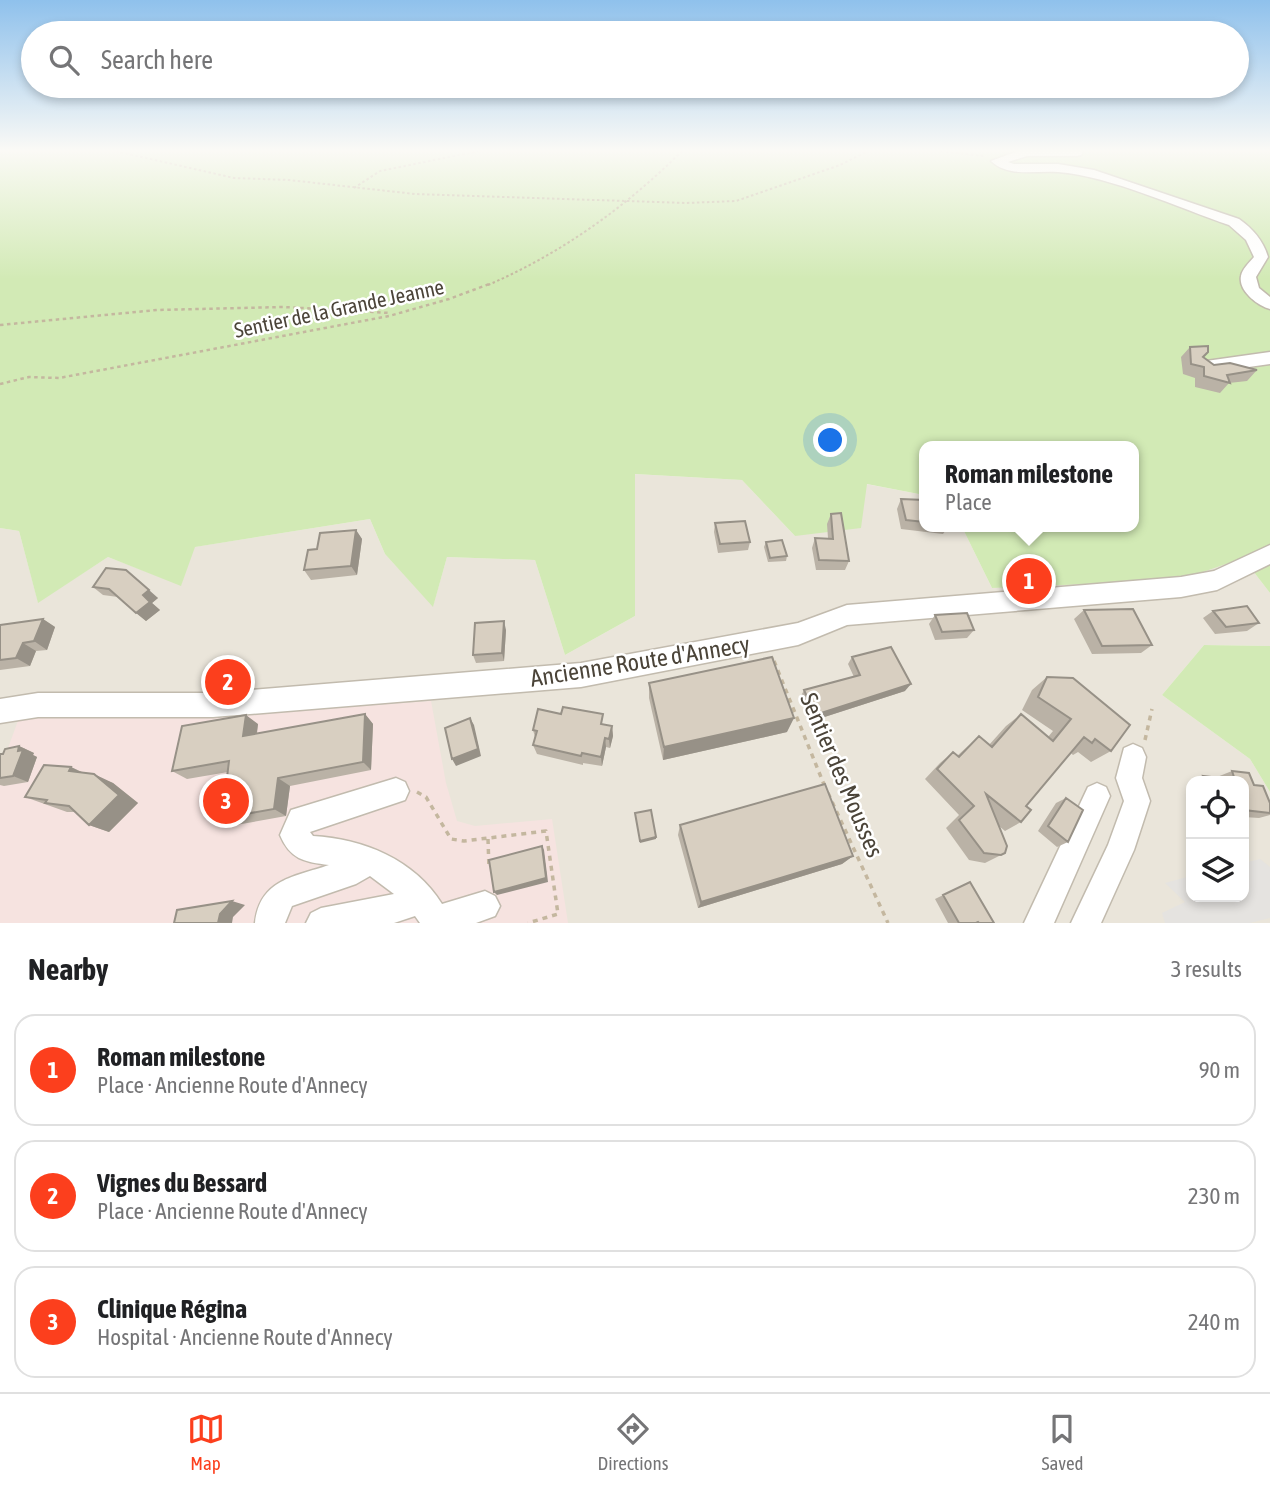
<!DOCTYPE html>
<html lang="en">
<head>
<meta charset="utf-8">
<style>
	:root { --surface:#fff; --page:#f2f2f2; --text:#202124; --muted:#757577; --line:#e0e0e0; --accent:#fc3f1d }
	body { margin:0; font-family:"Asap Condensed",sans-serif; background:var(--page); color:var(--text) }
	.controls { position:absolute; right:21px; bottom:21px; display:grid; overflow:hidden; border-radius:14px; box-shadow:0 4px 10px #0003 }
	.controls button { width:63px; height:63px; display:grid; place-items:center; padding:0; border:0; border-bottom:2px solid var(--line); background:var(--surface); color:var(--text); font:35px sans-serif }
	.you { position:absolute; left:831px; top:441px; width:24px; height:24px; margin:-18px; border:5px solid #fff; border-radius:50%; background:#1a73e8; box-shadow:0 0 0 10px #1a73e833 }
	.badge { display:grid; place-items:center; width:46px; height:46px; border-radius:50%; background:var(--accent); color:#fff; font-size:23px; font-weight:700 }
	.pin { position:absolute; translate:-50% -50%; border:4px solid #fff; box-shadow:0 2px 7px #0006 }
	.popup { position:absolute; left:919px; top:441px; width:220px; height:91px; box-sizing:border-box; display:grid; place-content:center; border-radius:14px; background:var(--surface); filter:drop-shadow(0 2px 5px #0005); font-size:23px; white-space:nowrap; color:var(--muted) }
	.popup b { font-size:26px; color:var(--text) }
	.popup::after { content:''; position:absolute; left:50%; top:100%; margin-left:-14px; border:14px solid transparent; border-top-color:var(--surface) }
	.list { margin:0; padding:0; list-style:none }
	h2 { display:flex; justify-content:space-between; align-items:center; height:91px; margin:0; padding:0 28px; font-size:30px }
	h2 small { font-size:23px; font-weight:400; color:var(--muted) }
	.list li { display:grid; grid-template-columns:46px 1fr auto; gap:21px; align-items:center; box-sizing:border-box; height:112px; margin:0 14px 14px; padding:0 14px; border:2px solid var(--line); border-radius:21px }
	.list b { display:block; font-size:26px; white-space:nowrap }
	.list p { margin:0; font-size:23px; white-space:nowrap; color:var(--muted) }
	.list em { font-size:23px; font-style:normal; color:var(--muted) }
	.icon { flex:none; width:38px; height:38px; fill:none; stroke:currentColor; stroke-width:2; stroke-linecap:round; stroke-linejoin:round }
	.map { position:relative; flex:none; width:1270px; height:923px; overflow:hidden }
	.search { position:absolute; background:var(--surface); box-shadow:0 4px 10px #0003; left:21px; right:21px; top:21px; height:77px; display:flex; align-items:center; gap:18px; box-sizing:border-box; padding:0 24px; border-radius:38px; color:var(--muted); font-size:26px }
	.sheet { height:469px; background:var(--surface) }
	nav { display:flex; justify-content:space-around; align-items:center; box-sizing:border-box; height:98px; border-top:2px solid var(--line); background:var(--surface); font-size:19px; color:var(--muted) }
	nav a { display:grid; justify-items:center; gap:4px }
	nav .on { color:var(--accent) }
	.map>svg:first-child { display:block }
	.residential { fill:#eae5da; fill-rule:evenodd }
	.medical { fill:#f6e3e0 }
	.green { fill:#d2eab5 }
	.parking { fill:#e5e3e0 }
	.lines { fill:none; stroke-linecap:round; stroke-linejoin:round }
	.minor-casing { stroke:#c2bbae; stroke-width:3 }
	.path-far2 { stroke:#c4b79f; stroke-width:2; stroke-dasharray:2.5 2.5; stroke-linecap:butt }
	.path-far1 { stroke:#c4b79f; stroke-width:2.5; stroke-dasharray:3.5 3.5; stroke-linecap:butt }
	.path { stroke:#c4b79f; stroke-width:3.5; stroke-dasharray:5 5; stroke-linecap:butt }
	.minor { fill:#fff; fill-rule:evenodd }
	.wall { fill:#bab2a6 }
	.shaded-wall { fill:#979187 }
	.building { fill:#d8cfc1; stroke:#979187; stroke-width:2 }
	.labels { text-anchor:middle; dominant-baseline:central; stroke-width:5; stroke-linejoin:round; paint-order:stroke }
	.street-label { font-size:21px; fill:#4b4439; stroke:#fff }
	.near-street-label { font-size:24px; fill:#4b4439; stroke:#fff }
</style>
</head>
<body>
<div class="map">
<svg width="1270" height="923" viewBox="0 0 1270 923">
	<rect width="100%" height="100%" fill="#f6f3ec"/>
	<path class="residential" d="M 634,474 L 742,480 L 795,536 L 866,484 L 924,495 L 924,527 L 962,527 L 992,588 L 1243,558 L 1270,593 L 1270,646 L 1204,645 L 1162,695 L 1250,759 L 1270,792 L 1270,923 L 0,923 L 0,528 L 19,531 L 38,602 L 108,557 L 181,585 L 194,547 L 370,519 L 385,554 L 433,606 L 447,557 L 535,560 L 565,655 L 635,616 ZM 1191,781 L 1244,781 L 1244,897 L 1191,897 Z"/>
	<path class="medical" d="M 431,701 L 446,783 L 457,821 L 475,826 L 552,819 L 568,923 L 0,923 L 0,770 L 19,718 L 40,715 L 201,717 Z"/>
	<path class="green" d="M 0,150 L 1270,150 L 1270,593 L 1243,558 L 1180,580 L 992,588 L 962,527 L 1134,527 L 1134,446 L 924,446 L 924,495 L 867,484 L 861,528 L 795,536 L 742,480 L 635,474 L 635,616 L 565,655 L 535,560 L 447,557 L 433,607 L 385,554 L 370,519 L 195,547 L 181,586 L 108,557 L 38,603 L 19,531 L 0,528 Z
		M 1204,645 L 1270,646 L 1270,792 L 1250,759 L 1162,695 Z"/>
	<path class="parking" d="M 1260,859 L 1270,867 L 1270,918 L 1250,923 L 1165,923 L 1162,913 L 1185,902 L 1165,883 L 1191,876 L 1191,897 L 1244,897 L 1244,863 Z"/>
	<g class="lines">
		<defs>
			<path id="minor" d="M 1021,150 L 1084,150 L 1081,155 L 1077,156 L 1027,156 L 1008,162 L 1014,164 L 1058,164 L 1094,170 L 1239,219 C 1253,229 1263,240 1268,257 L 1256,277 L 1259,288 L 1270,297 L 1270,309 C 1258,306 1238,291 1241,276 C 1242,269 1249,263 1254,257 L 1246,240 L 1229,225 C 1179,208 1110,176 1058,172 C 1036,170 1009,178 991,161 Z
				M 1270,352 L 1270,364 L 1206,373 L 1197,367 L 1206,361 Z
				M 1270,545 L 1270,564 L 1217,590 L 1181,597 L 847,625 L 798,645 L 581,687 L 213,717 L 38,717 L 0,723 L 0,699 L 38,693 L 213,693 L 581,663 L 798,623 L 847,605 L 1181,577 L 1214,571 Z
				M 1133,744 L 1142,748 L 1146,757 L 1142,778 L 1150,801 L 1134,850 L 1101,923 L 1071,923 L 1108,845 L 1124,801 L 1116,778 L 1124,748 Z
				M 396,778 L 405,782 L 409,791 L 405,800 L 310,832 L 313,836 C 363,839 414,859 442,904 L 485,891 L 495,896 L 500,906 L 495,916 L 476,923 L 420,923 L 415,916 L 394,923 L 306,923 L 311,913 L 321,908 L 394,894 L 370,876 L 356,884 L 292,906 L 285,923 L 255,923 C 260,879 294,877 329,865 C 304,862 290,859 280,835 L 291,810 Z
				M 1097,783 L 1106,787 L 1110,796 L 1054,923 L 1024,923 L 1088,787 Z"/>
		</defs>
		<use href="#minor" class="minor-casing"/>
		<path class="path-far2" d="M 111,150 L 234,178 L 289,180 L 415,194 L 686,203 L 736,201 L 840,165 L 870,150
			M 931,150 L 985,156
			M 354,188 L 380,171 L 484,150
			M 488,285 C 562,253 626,207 683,150"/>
		<path class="path-far1" d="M 0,325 L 157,310 L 284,307 L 390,313
			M 0,384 L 29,377 L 59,378 L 389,316 L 449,299 L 492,283
			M 772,657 L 774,663"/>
		<path class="path" d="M 774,661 L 825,787
			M 1145,740 L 1152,709
			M 417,792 L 426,797 L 451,839 L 464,841 L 546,831 L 558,914 L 528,923
			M 828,793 L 888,923
			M 488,839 L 489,869"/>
		<use href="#minor" class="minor"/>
	</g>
	<path class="wall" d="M 1190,347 L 1214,365 L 1257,370 L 1247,381 L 1229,383 L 1220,393 L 1195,387 L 1195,378 L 1183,374 L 1181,357 Z
		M 924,498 L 924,527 L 948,527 L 943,534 L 901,529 L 897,509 L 901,499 L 922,500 Z
		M 831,514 L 849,561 L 845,570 L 816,570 L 812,548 L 815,538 L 828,538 L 827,524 Z
		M 715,523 L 750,542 L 748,550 L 718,553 L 714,532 Z
		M 356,530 L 362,539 L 357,575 L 311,580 L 304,570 Z
		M 766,542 L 787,556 L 786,561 L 768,562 L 764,547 Z
		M 106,568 L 158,598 L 152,603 L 160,610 L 146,621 L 118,597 L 103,595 L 93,587 Z
		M 1084,610 L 1152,645 L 1141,653 L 1092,654 L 1074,619 Z
		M 1213,611 L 1259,623 L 1247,631 L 1215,634 L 1203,618 Z
		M 935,615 L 974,630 L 967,638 L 935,640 L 929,624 Z
		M 43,619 L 55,627 L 47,650 L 36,651 L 30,666 L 0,670 L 0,625 Z
		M 506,630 L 504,661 L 476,663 L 473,655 Z
		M 852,657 L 905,691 L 812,721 L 801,696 L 804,690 L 854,677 L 848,664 Z
		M 1047,677 L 1111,751 L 1091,762 L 1078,752 L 1073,755 L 1070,752 L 1026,806 L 1021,822 L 1005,831 L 999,826 L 1005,853 L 985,863 L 969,860 L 946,828 L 959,815 L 925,779 L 940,763 L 953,752 L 957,756 L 979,736 L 989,745 L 1006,726 L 1021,714 L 1048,737 L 1053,731 L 1022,710 L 1032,690 Z
		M 649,683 L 787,732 L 663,760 L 649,698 Z
		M 365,714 L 373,724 L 371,770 L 290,786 L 286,816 L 236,825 L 222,818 L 228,772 L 187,779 L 172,771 L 258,724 L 257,734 Z
		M 604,725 L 612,726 L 613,736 L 610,748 L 606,747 L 602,766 L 583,763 L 583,765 L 537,754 L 533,745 L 535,737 L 533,730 Z
		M 19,746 L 34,753 L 33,755 L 37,757 L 28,782 L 4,786 L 0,785 L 0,754 Z
		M 71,767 L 82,772 L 113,783 L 138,803 L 109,832 L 89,825 L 76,812 L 67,812 L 25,797 Z
		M 1232,771 L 1254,785 L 1270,803 L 1270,815 L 1259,818 L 1244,817 L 1244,781 L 1192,781 L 1203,776 L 1218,778 L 1217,777 Z
		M 1191,792 L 1191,808 L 1186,794 Z
		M 1066,798 L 1068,842 L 1057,847 L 1038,831 L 1056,803 Z
		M 680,825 L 853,856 L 842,864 L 698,908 L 678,835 Z
		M 970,882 L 994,923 L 948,923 L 935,899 Z"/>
	<path class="shaded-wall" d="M 356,530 L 362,539 L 357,575 L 351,566 Z
		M 149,590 L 158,598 L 152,603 L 160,610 L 146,621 L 136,613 L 143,595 Z
		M 43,619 L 55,627 L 47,650 L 34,641 Z
		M 504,621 L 506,630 L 504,661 L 502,653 Z
		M 23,643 L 36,651 L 30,666 L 16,658 Z
		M 911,684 L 905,691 L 812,721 L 815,715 Z
		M 365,714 L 373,724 L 371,770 L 363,762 Z
		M 246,715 L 258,724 L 255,745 L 243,736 Z
		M 470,718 L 474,725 L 481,756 L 456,766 L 452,759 Z
		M 794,718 L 787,732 L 663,760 L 664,747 Z
		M 612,726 L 613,736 L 610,748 L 609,739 Z
		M 605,738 L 606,747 L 602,766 L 601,757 Z
		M 19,746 L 34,753 L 33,755 L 37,757 L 28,782 L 13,776 Z
		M 71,767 L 91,777 L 69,771 Z
		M 94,774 L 113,783 L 138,803 L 109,832 L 89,825 Z
		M 278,778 L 290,786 L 286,816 L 274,809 Z
		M 656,837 L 656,839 L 640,843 L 640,841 Z
		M 542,846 L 544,850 L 548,882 L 497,895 L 494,892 Z
		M 853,856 L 842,864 L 698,908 L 701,902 Z
		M 232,901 L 245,905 L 233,917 L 232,923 L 218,923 L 220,914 Z"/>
	<path class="building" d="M 1208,346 L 1208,352 L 1203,357 L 1214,365 L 1230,363 L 1257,370 L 1227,375 L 1230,383 L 1204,376 L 1204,367 L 1191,364 L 1190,347 Z
		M 901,499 L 924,500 L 924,522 L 906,520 Z
		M 841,513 L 849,561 L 819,560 L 815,538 L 833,539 L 831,514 Z
		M 745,521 L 750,542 L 720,544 L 715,523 Z
		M 356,530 L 351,566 L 304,570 L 308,550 L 317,549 L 320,533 Z
		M 782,540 L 787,556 L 770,558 L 766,542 Z
		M 106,568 L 126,570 L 149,590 L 143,595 L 150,602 L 136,613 L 109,589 L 93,587 Z
		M 1247,606 L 1259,623 L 1226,627 L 1213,611 Z
		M 1133,609 L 1152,645 L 1102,646 L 1084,610 Z
		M 967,613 L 974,630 L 942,632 L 935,615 Z
		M 43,619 L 34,641 L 23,643 L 16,658 L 0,660 L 0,625 Z
		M 504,621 L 502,653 L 473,655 L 475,623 Z
		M 891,647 L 911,684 L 815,715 L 804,690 L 860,675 L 852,657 Z
		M 772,657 L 794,718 L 664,747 L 649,683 Z
		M 1047,677 L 1073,678 L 1130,725 L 1111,751 L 1095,739 L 1092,743 L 1084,737 L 1026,806 L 1031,810 L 1021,822 L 986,794 L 1007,846 L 1005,853 L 1001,855 L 984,853 L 959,820 L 974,806 L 937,769 L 953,752 L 959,757 L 979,736 L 992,747 L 1021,714 L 1053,741 L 1071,719 L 1038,697 Z
		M 563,707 L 603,714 L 601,724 L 612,726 L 609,739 L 605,738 L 601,757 L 582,753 L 581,756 L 533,745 L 537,731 L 533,730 L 538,709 L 561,714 Z
		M 365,714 L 363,762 L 278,778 L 274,809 L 222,818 L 229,761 L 172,771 L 182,726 L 246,715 L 243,736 Z
		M 470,718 L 478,749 L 452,759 L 445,728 Z
		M 19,746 L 18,751 L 23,750 L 13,776 L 0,778 L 0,754 L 3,754 L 5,749 Z
		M 44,765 L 71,767 L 69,771 L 94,774 L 119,795 L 89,825 L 69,806 L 45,803 L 47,800 L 25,797 Z
		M 1232,771 L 1249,773 L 1254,785 L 1263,786 L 1270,803 L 1270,813 L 1244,810 L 1244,781 L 1205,781 L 1203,776 L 1235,780 Z
		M 825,784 L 853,856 L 701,902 L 680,825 Z
		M 1066,798 L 1083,810 L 1068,842 L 1048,826 Z
		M 651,810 L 656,837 L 640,841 L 635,813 Z
		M 542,846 L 546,878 L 494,892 L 489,860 Z
		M 970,882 L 994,923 L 979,923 L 978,922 L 976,923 L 959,923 L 943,895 Z
		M 232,901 L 220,914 L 218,923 L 174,923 L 177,910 Z"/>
	<linearGradient id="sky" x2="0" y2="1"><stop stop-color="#8fc1ec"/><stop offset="0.54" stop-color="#fbfaf6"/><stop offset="1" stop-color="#fbfaf6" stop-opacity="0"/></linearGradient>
	<rect width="1270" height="279" fill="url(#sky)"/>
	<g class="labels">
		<g class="street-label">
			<text transform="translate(339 308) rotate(-12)">Sentier de la Grande Jeanne</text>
		</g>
		<g class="near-street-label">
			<text transform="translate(640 661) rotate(-9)">Ancienne Route d'Annecy</text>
			<text transform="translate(842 775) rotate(67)">Sentier des Mousses</text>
		</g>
	</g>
</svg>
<div class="controls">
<button><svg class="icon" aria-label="locate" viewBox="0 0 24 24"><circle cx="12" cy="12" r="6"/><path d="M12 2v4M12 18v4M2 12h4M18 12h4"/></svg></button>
<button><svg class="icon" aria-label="layers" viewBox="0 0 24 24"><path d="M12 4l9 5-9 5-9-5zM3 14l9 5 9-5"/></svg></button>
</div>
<div class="you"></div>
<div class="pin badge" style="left:1029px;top:581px">1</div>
<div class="popup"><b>Roman milestone</b>Place</div>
<div class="pin badge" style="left:228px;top:682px">2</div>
<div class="pin badge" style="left:226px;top:801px">3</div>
<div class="search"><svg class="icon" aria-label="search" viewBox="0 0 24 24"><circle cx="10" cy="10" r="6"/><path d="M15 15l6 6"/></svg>Search here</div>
</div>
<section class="sheet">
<h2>Nearby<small>3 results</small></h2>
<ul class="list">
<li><span class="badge">1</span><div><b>Roman milestone</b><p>Place · Ancienne Route d'Annecy</p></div><em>90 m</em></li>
<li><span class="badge">2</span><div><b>Vignes du Bessard</b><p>Place · Ancienne Route d'Annecy</p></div><em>230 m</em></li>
<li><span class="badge">3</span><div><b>Clinique Régina</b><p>Hospital · Ancienne Route d'Annecy</p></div><em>240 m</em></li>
</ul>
</section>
<nav>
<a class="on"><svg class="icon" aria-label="map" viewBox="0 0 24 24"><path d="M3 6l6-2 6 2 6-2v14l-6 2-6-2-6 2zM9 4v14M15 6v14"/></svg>Map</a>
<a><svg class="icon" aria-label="directions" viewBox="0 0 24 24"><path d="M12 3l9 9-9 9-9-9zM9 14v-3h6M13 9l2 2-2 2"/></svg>Directions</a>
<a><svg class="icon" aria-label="saved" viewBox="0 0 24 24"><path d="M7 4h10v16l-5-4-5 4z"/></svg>Saved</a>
</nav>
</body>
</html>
